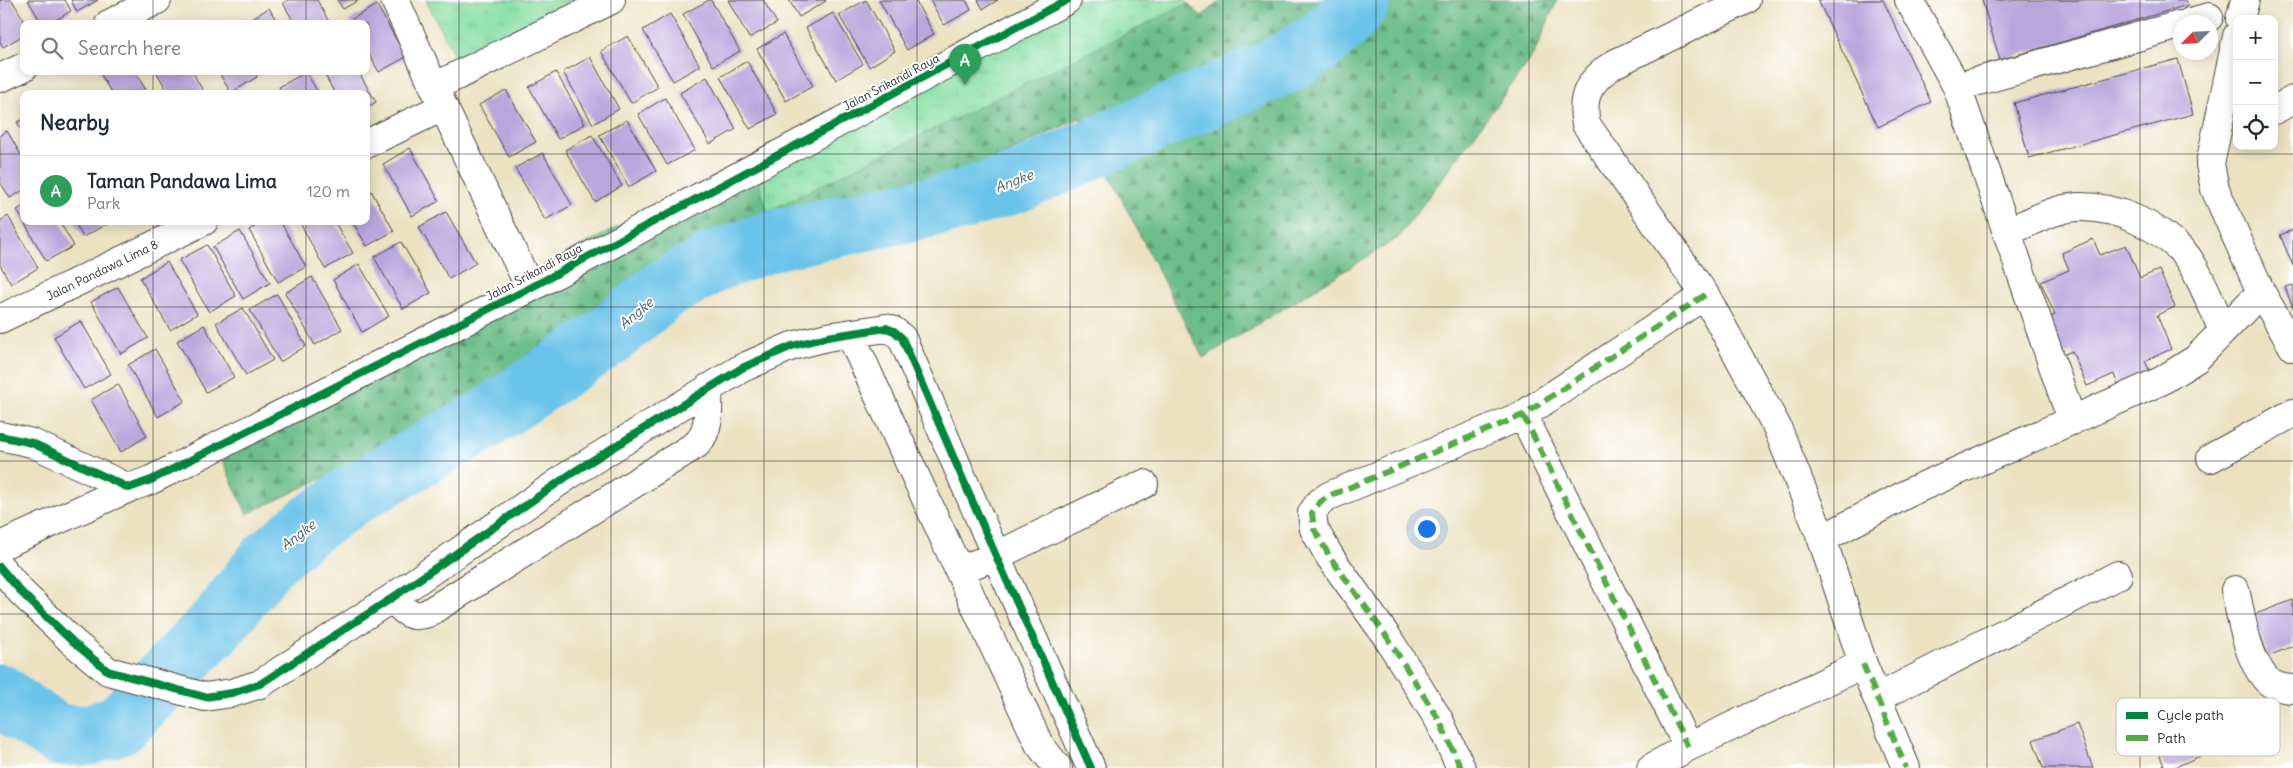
<!DOCTYPE html>
<html lang="en">
<head>
<meta charset="utf-8">
<style>
	:root { --surface:#fff; --page:#f6f6f7; --text:#1f2937; --muted:#747a83; --line:#e0e1e3; --accent:#0b8043 }
	body { margin:0; font-family:Delius,sans-serif; background:var(--page); color:var(--text) }
	.controls { position:absolute; right:15px; top:15px; display:grid; overflow:hidden; border-radius:10px; box-shadow:0 2px 12px #0003 }
	.controls button { width:45px; height:45px; display:grid; place-items:center; padding:0; border:0; border-bottom:1px solid var(--line); background:var(--surface); color:var(--text); font:25px sans-serif }
	.compass { position:absolute; left:2173px; top:15px; width:45px; height:45px; border-radius:50%; background:var(--surface); box-shadow:0 2px 12px #0003; rotate:246deg }
	.you { position:absolute; left:1426px; top:528px; width:18px; height:18px; margin:-12px; border:4px solid #fff; border-radius:50%; background:#1a73e8; box-shadow:0 0 0 8px #1a73e833 }
	.badge { display:grid; place-items:center; width:32px; height:32px; border-radius:50%; background:var(--accent); color:#fff; font-size:16px; font-weight:700 }
	.pin { position:absolute; translate:-50% -41px; filter:drop-shadow(0 1px 2px #0008) }
	.pin::after { content:''; position:absolute; top:26px; width:18px; height:15px; background:inherit; clip-path:polygon(0 0,100% 0,50% 100%) }
	.list { margin:0; padding:0; list-style:none }
	h2 { display:flex; justify-content:space-between; align-items:center; height:65px; margin:0; padding:0 20px; font-size:21px }
	h2 small { font-size:16px; font-weight:400; color:var(--muted) }
	.list li { display:grid; grid-template-columns:32px 1fr auto; gap:15px; align-items:center; box-sizing:border-box; height:70px; padding:0 20px; border-top:1px solid var(--line) }
	.list b { display:block; font-size:19px; white-space:nowrap }
	.list p { margin:0; font-size:16px; white-space:nowrap; color:var(--muted) }
	.list em { font-size:16px; font-style:normal; color:var(--muted) }
	.icon { flex:none; width:28px; height:28px; fill:none; stroke:currentColor; stroke-width:2; stroke-linecap:round; stroke-linejoin:round }
	.map { position:relative; flex:none; width:2293px; height:768px; overflow:hidden }
	.search { position:absolute; background:var(--surface); box-shadow:0 2px 12px #0003; left:20px; top:20px; width:350px; height:55px; display:flex; align-items:center; gap:12px; box-sizing:border-box; padding:0 18px; border-radius:10px; color:var(--muted); font-size:19px }
	.panel { position:absolute; background:var(--surface); box-shadow:0 2px 12px #0003; left:20px; top:90px; width:350px; height:135px; border-radius:10px }
	.map>svg:first-child { display:block }
	.forest { fill:url(#forest-firs); stroke:#4c745a }
	.park { fill:url(#park-tufts); stroke:#588467 }
	.lines { fill:none; stroke-linecap:round; stroke-linejoin:round }
	.river { stroke:#6bc3e9; stroke-width:61 }
	.building { fill:#b9a6dd }
	.minor-casing { stroke:#484642; stroke-width:30 }
	.minor { stroke:#fff; stroke-width:28 }
	.quiet { stroke:#54ab44; stroke-width:6; stroke-dasharray:12 6; stroke-linecap:butt }
	.cycleway-casing { stroke:#fff; stroke-width:11 }
	.cycleway { stroke:#00873e; stroke-width:8 }
	.grid { fill:none; stroke:#2b2b2b; stroke-width:1; stroke-opacity:0.55 }
	.labels { text-anchor:middle; dominant-baseline:central; stroke-width:4; stroke-linejoin:round; paint-order:stroke }
	.street-label { font-size:12px; fill:#2b2b2b; stroke:#fff }
	.water-label { font-size:14px; font-style:italic; fill:#41606e; stroke:#fff }
	.key { fill:#fff; stroke:#bfbfbf; stroke-width:1 }
	.key-label { font-size:14px; fill:#2b2b2b }
</style>
</head>
<body>
<div class="map">
<svg width="2293" height="768" viewBox="0 0 2293 768">
	<defs>
		<pattern id="forest-firs" width="22" height="20" patternUnits="userSpaceOnUse" patternTransform="scale(1.25)"><rect width="22" height="20" fill="#6cbd89"/><path d="M5 1l3.5 6h-7zM16 11l3.5 6h-7z" fill="#599a70"/></pattern>
		<pattern id="park-tufts" width="24" height="20" patternUnits="userSpaceOnUse" patternTransform="scale(1.25)"><rect width="24" height="20" fill="#85dea3"/><path d="M3 7l-1-3M5 7V3M7 7l1-3M15 17l-1-3M17 17v-4M19 17l1-3" fill="none" stroke="#73bf8c"/></pattern>
	</defs>
	<rect width="100%" height="100%" fill="#fff"/>
	<filter id="ink" filterUnits="userSpaceOnUse"><feTurbulence type="fractalNoise" baseFrequency=".02" numOctaves="2"/><feDisplacementMap in="SourceGraphic" scale="10" xChannelSelector="R" yChannelSelector="G"/><feConvolveMatrix kernelMatrix="1 2 1 2 8 2 1 2 1" color-interpolation-filters="sRGB"/></filter>
	<filter id="wash" filterUnits="userSpaceOnUse"><feTurbulence type="fractalNoise" baseFrequency=".0096" numOctaves="4" result="noise"/><feDisplacementMap in="SourceGraphic" scale="20" xChannelSelector="R" yChannelSelector="G"/><feGaussianBlur stdDeviation="1.12" result="paint"/><feColorMatrix in="noise" values="0 0 0 0 0 0 0 0 0 0 0 0 0 0 0 0 0 1.4 0 .05"/><feComposite in="paint" operator="in"/></filter>
	<g filter="url(#wash)">
		<rect width="100%" height="100%" fill="#ece2c2"/>
		<path class="forest" d="M 1047,0 L 1185,0 L 1201,17 L 1221,0 L 1557,0 L 1533,56 L 1398,238 L 1203,358 L 1080,118 L 247,514 L 213,441 Z"/>
		<path class="park" d="M 426,0 L 580,0 L 459,65 Z
			M 1067,0 L 1185,0 L 1188,3 L 767,212 L 755,167 Z"/>
		<g class="lines">
			<path class="river" d="M 0,694 L 14,706 L 58,735 L 89,735 L 120,724 L 220,621 L 267,561 L 302,531 L 351,496 L 489,417 L 609,336 L 663,290 L 716,261 L 774,240 L 959,201 L 1015,183 L 1280,66 C 1310,49 1342,30 1360,0"/>
		</g>
		<g id="blocks">
			<path class="building" d="M 0,0 L 12,0 L 26,24 L 24,24 L 24,35 L 3,47 L 0,42 Z
				M 28,0 L 65,0 L 71,11 L 49,24 L 42,24 Z
				M 71,0 L 98,0 L 77,12 Z
				M 288,0 L 317,0 L 330,24 L 295,24 L 283,3 Z
				M 337,0 L 359,0 L 343,9 Z
				M 709,0 L 711,0 L 740,51 L 713,66 L 683,14 Z
				M 728,0 L 763,0 L 777,23 L 749,38 Z
				M 789,0 L 825,0 L 826,1 L 799,17 Z
				M 866,0 L 895,51 L 869,67 L 839,15 Z
				M 879,0 L 915,0 L 934,34 L 907,50 Z
				M 930,0 L 966,0 L 971,10 L 944,25 Z
				M 978,0 L 998,0 L 983,9 Z
				M 1818,0 L 1883,0 L 1931,102 L 1878,127 Z
				M 1982,0 L 2186,0 L 2188,5 L 2000,60 Z
				M 377,5 L 406,57 L 379,72 L 366,49 L 366,24 L 351,24 L 350,20 Z
				M 269,8 L 278,24 L 243,24 Z
				M 833,13 L 863,64 L 836,80 L 806,28 Z
				M 670,14 L 700,66 L 673,81 L 643,30 Z
				M 783,34 L 813,86 L 786,101 L 757,49 Z
				M 628,36 L 658,87 L 631,103 L 601,51 Z
				M 590,57 L 619,109 L 593,124 L 563,72 Z
				M 2178,59 L 2193,114 L 2029,158 L 2014,103 Z
				M 747,61 L 777,114 L 750,129 L 720,77 Z
				M 103,71 L 135,71 L 148,94 L 112,94 L 100,73 Z
				M 156,71 L 192,71 L 204,93 L 169,94 Z
				M 218,71 L 254,71 L 257,77 L 231,93 Z
				M 323,71 L 358,71 L 376,102 L 366,108 L 366,94 L 335,94 Z
				M 306,72 L 319,94 L 283,94 L 279,87 Z
				M 556,72 L 585,124 L 558,139 L 529,87 Z
				M 707,77 L 736,129 L 710,144 L 680,93 Z
				M 506,90 L 536,142 L 509,157 L 479,105 Z
				M 665,98 L 695,150 L 667,165 L 638,114 Z
				M 24,119 L 24,134 L 17,122 Z
				M 627,120 L 656,171 L 629,187 L 599,135 Z
				M 7,131 L 24,160 L 24,190 L 10,198 L 0,182 L 0,135 Z
				M 592,135 L 622,186 L 595,202 L 565,150 Z
				M 410,148 L 439,201 L 412,216 L 383,164 Z
				M 543,153 L 572,205 L 545,220 L 515,168 Z
				M 366,182 L 394,231 L 367,246 L 352,221 L 366,221 Z
				M 24,206 L 24,221 L 59,221 L 74,246 L 46,261 L 17,210 Z
				M 446,212 L 476,263 L 449,279 L 419,227 Z
				M 8,216 L 38,268 L 11,284 L 0,265 L 0,221 Z
				M 74,221 L 112,221 L 83,237 Z
				M 265,221 L 280,221 L 306,267 L 278,282 L 249,230 Z
				M 299,221 L 334,221 L 353,253 L 325,269 Z
				M 2293,230 L 2293,266 L 2280,235 Z
				M 240,231 L 270,283 L 243,299 L 213,247 Z
				M 2093,239 L 2100,255 L 2126,245 L 2140,278 L 2159,270 L 2175,307 L 2157,315 L 2171,349 L 2145,361 L 2152,376 L 2120,390 L 2114,374 L 2087,386 L 2072,351 L 2056,358 L 2040,321 L 2055,315 L 2041,282 L 2069,270 L 2062,253 Z
				M 401,242 L 431,293 L 403,309 L 374,257 Z
				M 207,245 L 236,296 L 209,312 L 179,260 Z
				M 167,262 L 197,314 L 170,330 L 140,278 Z
				M 359,264 L 389,316 L 362,332 L 333,280 Z
				M 312,277 L 342,329 L 315,345 L 285,293 Z
				M 2293,285 L 2293,308 L 2285,287 Z
				M 118,287 L 148,338 L 121,354 L 91,302 Z
				M 277,294 L 306,346 L 280,362 L 250,310 Z
				M 243,308 L 273,360 L 246,375 L 216,323 Z
				M 81,321 L 111,374 L 84,389 L 54,337 Z
				M 204,325 L 234,377 L 206,392 L 177,341 Z
				M 155,349 L 185,401 L 158,417 L 128,365 Z
				M 118,384 L 147,436 L 121,452 L 91,400 Z
				M 2293,600 L 2293,646 L 2268,656 L 2253,615 Z
				M 2193,701 L 2214,750 L 2173,768 L 2165,768 L 2145,721 Z
				M 2077,724 L 2093,768 L 2043,768 L 2033,740 Z"/>
		</g>
	</g>
	<g filter="url(#ink)">
		<use href="#blocks" fill-opacity="0" stroke="#484642" stroke-width="1"/>
		<g class="lines">
			<defs>
				<path id="minor" d="M 395,0 L 434,87 L 530,288
					M 1746,0 L 1614,64 C 1590,80 1580,95 1586,124 L 1705,295 L 1777,427 L 1822,539 L 1863,664 L 1906,768
					M 1909,0 L 1957,87 L 2072,421
					M 2240,19 L 2245,0
					M 2190,22 L 2209,17
					M 109,24 L 157,0
					M 2237,36 L 2210,164 L 2215,189 L 2261,292 L 2293,347
					M 0,78 L 24,67
					M 434,87 L 611,0
					M 1957,87 L 2180,25
					M 2274,110 L 2293,100
					M 366,144 L 443,107
					M 2007,232 C 2029,223 2054,208 2078,207 C 2116,206 2158,225 2184,253 C 2198,269 2214,310 2223,331
					M 0,319 L 204,221
					M 850,334 L 1039,744 L 1058,768
					M 1523,415 L 1688,747
					M 0,436 L 32,443 L 129,488 L 151,480 L 530,288 L 1067,0
					M 2211,458 L 2293,413
					M 1822,539 L 1912,491 L 2161,381 L 2196,359 L 2261,292
					M 0,546 L 129,488
					M 0,567 L 22,593 L 74,643 L 108,671 L 205,697 L 232,693 L 260,684 L 392,598 L 572,473 L 742,368 L 792,346 L 827,337 L 886,328 L 894,331 L 902,338 L 996,556 L 1091,768
					M 959,570 L 996,556 L 1144,484
					M 2235,590 C 2242,618 2246,655 2265,678 C 2271,686 2284,689 2293,689
					M 392,598 C 403,610 410,620 428,613 L 697,444 C 711,429 708,407 708,388
					M 1877,698 L 2118,575
					M 1461,768 L 1439,720 L 1387,637 L 1330,557 L 1314,529 L 1312,513 L 1319,503 L 1329,496 L 1523,415 L 1705,295
					M 1651,768 L 1688,747 L 1863,664"/>
			</defs>
			<use href="#minor" class="minor-casing"/>
			<use href="#minor" class="minor"/>
			<path class="quiet" d="M 1523,415 L 1688,747
				M 1863,664 L 1906,768
				M 1461,768 L 1439,720 L 1387,637 L 1330,557 L 1314,529 L 1312,513 L 1319,503 L 1329,496 L 1523,415 L 1705,295"/>
			<defs>
				<path id="cycleway" d="M 0,436 L 32,443 L 129,488 L 151,480 L 530,288 L 1067,0
					M 0,567 L 22,593 L 74,643 L 108,671 L 205,697 L 232,693 L 260,684 L 392,598 L 572,473 L 742,368 L 792,346 L 827,337 L 886,328 L 894,331 L 902,338 L 996,556 L 1091,768"/>
			</defs>
			<use href="#cycleway" class="cycleway-casing"/>
			<use href="#cycleway" class="cycleway"/>
		</g>
	</g>
	<path class="grid" d="M 153,0 L 153,24M 306,0 L 306,24M 459,0 L 459,768M 611,0 L 611,768M 764,0 L 764,768M 917,0 L 917,768M 1070,0 L 1070,768M 1223,0 L 1223,768M 1376,0 L 1376,768M 1529,0 L 1529,768M 1682,0 L 1682,768M 1834,0 L 1834,768M 1987,0 L 1987,768M 2140,0 L 2140,768M 153,71 L 153,94M 306,71 L 306,94M 0,154 L 24,154M 366,154 L 2293,154M 153,221 L 153,768M 306,221 L 306,768M 0,307 L 2293,307M 0,461 L 2293,461M 0,614 L 2293,614"/>
	<g class="labels">
		<g class="street-label">
			<text transform="translate(891 82) rotate(-28)">Jalan Srikandi Raya</text>
			<text transform="translate(102 270) rotate(-26)">Jalan Pandawa Lima 8</text>
			<text transform="translate(534 272) rotate(-28)">Jalan Srikandi Raya</text>
		</g>
		<g class="water-label">
			<text transform="translate(1014 181) rotate(-21)">Angke</text>
			<text transform="translate(636 313) rotate(-40)">Angke</text>
			<text transform="translate(298 535) rotate(-38)">Angke</text>
		</g>
	</g>
	<rect x="2116" y="698" width="164" height="58" rx="8" class="key"/>
	<rect x="2126" y="712" width="22" height="7" fill="#00873e"/>
	<rect x="2126" y="735" width="22" height="6" fill="#54ab44"/>
	<g class="key-label">
		<text x="2157" y="720">Cycle path</text>
		<text x="2157" y="743">Path</text>
	</g>
</svg>
<div class="controls">
<button>+</button>
<button>−</button>
<button><svg class="icon" aria-label="locate" viewBox="0 0 24 24"><circle cx="12" cy="12" r="6"/><path d="M12 2v4M12 18v4M2 12h4M18 12h4"/></svg></button>
</div>
<svg class="compass" viewBox="-18 -18 36 36"><path d="M0-13l5 13h-10z" fill="#e53935"/><path d="M0 13l5-13h-10z" fill="#747a83"/></svg>
<div class="you"></div>
<div class="pin badge" style="left:965px;top:85px;background:#2e9e5b">A</div>
<div class="search"><svg class="icon" aria-label="search" viewBox="0 0 24 24"><circle cx="10" cy="10" r="6"/><path d="M15 15l6 6"/></svg>Search here</div>
<section class="panel">
<h2>Nearby<small></small></h2>
<ul class="list">
<li><span class="badge" style="background:#2e9e5b">A</span><div><b>Taman Pandawa Lima</b><p>Park</p></div><em>120 m</em></li>
</ul>
</section>
</div>
</body>
</html>
